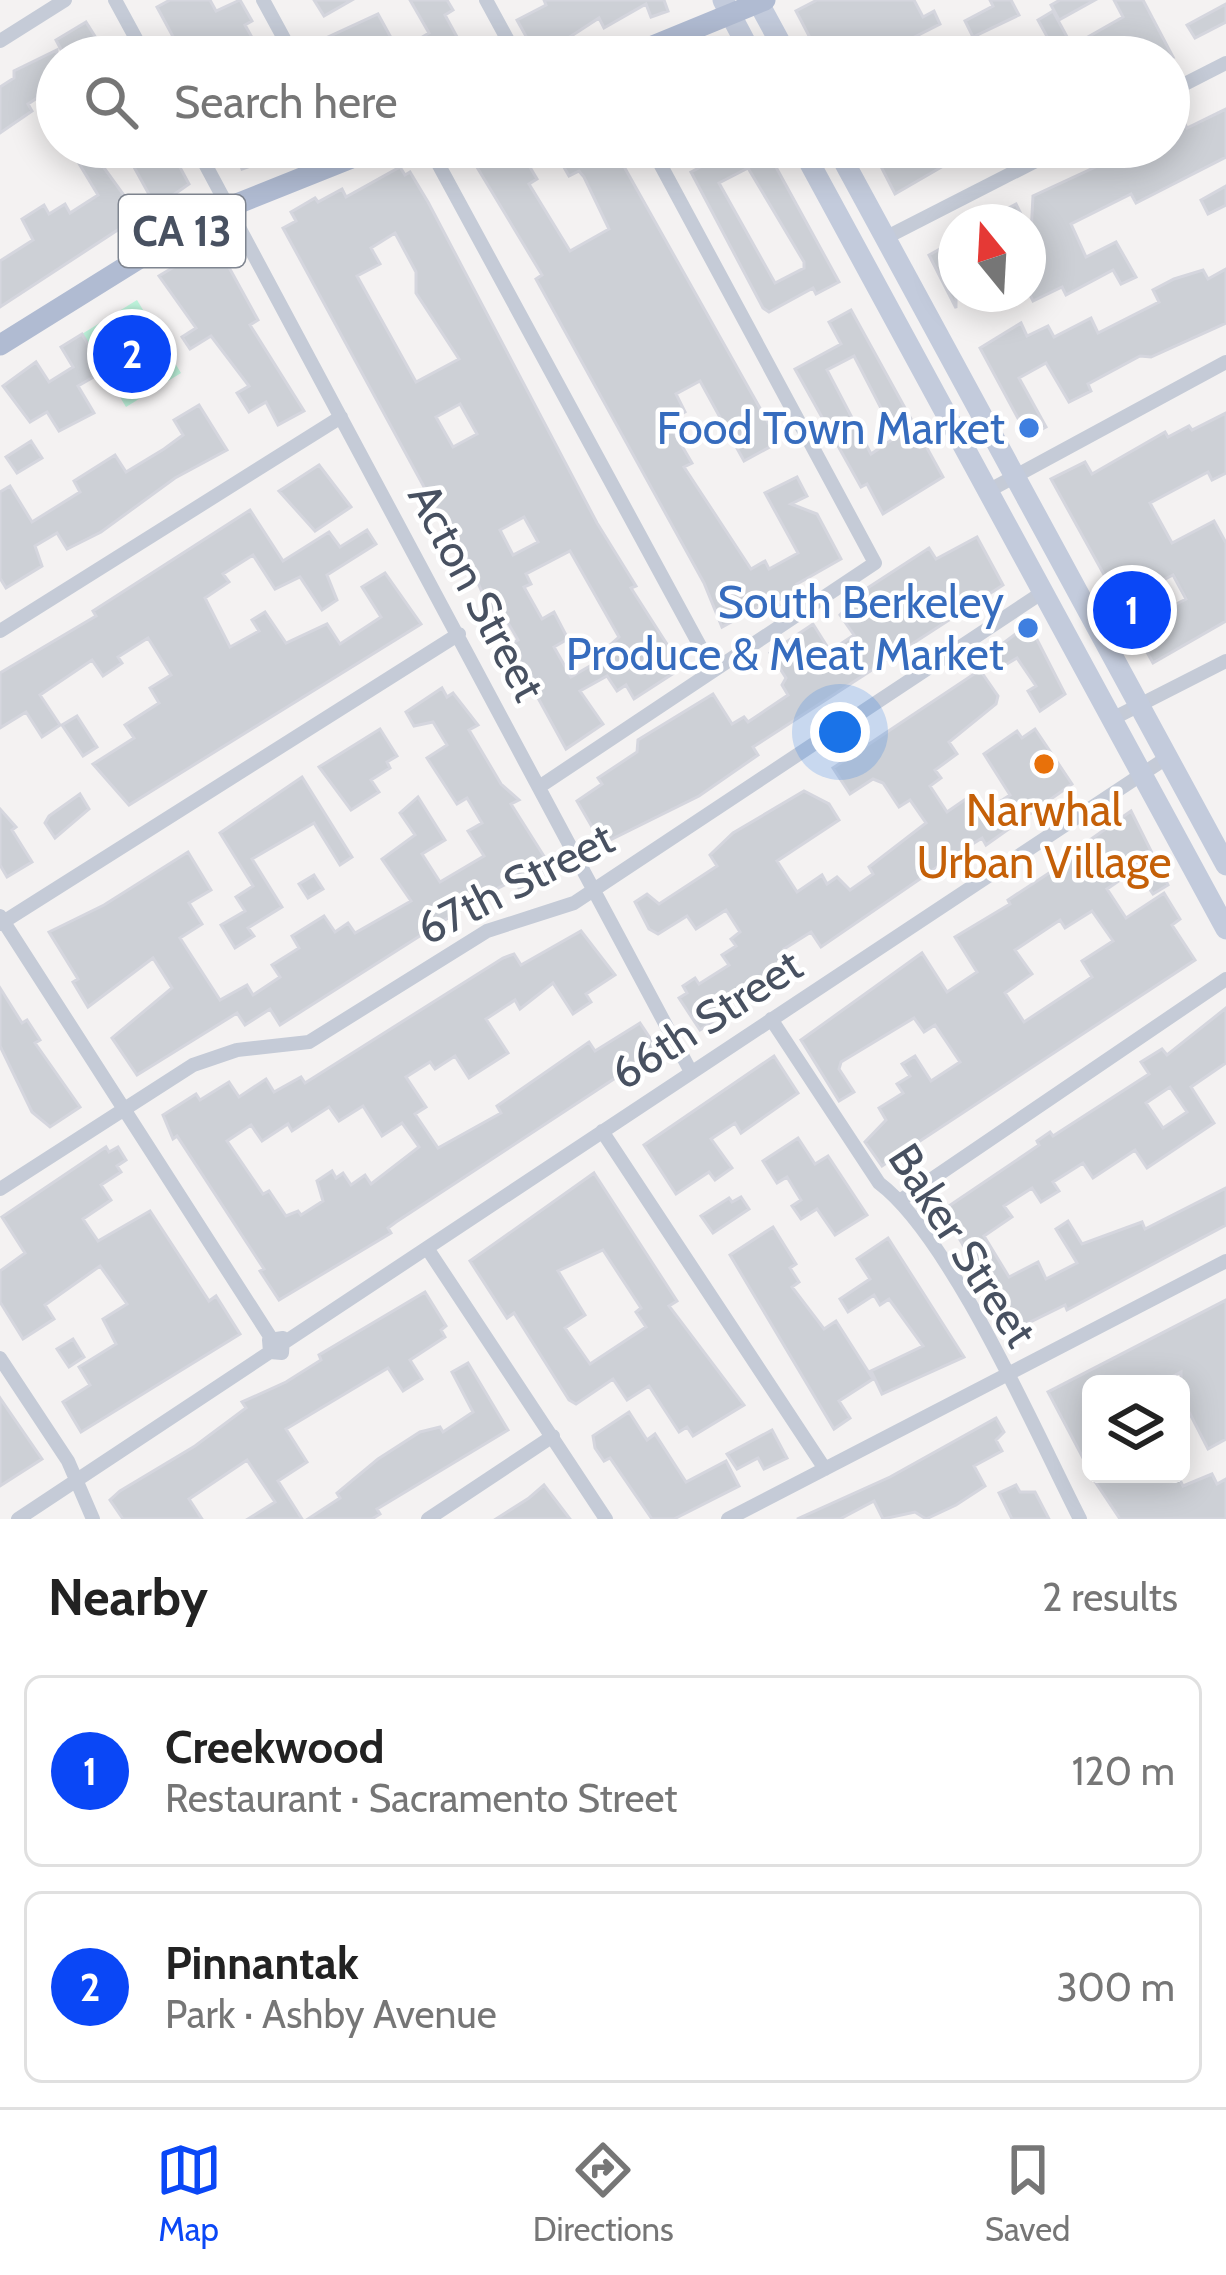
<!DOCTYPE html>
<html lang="en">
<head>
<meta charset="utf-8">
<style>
	:root { --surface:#fff; --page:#f6f6f6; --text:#222; --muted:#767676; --line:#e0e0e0; --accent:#0a47f6 }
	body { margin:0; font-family:Cabin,sans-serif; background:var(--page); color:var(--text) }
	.controls { position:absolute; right:36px; bottom:36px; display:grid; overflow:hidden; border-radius:18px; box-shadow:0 6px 30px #0003 }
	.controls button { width:108px; height:108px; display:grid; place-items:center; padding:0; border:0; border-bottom:3px solid var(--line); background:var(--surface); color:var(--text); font:60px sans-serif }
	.compass { position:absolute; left:938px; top:204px; width:108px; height:108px; border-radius:50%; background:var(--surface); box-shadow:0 6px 30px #0003; rotate:342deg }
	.you { position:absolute; left:840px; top:732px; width:42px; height:42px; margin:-30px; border:9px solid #fff; border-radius:50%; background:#1a73e8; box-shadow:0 0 0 18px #1a73e833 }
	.badge { display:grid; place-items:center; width:78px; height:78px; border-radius:50%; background:var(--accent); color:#fff; font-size:39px; font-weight:700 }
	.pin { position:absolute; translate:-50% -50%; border:6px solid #fff; box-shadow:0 3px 12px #0006 }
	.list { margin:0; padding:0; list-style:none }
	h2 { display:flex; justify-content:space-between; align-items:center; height:156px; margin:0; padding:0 48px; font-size:51px }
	h2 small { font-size:39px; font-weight:400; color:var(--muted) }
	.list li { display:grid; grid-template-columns:78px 1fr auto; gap:36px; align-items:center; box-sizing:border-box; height:192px; margin:0 24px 24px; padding:0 24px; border:3px solid var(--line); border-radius:18px }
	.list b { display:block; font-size:45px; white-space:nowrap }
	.list p { margin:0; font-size:39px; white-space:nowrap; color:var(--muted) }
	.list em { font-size:39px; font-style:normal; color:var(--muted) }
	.icon { flex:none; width:66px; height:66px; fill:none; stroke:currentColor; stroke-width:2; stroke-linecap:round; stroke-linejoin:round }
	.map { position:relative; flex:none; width:1226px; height:1519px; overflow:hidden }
	.search { position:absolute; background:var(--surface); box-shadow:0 6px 30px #0003; left:36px; right:36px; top:36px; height:132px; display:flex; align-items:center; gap:30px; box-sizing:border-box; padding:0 42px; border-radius:66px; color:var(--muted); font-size:45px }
	.sheet { height:588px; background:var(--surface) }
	nav { display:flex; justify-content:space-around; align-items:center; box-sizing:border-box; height:168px; border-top:3px solid var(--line); background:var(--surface); font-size:33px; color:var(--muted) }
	nav a { display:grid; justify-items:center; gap:6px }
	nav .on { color:var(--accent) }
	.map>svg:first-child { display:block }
	.green { fill:#bef4dc }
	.building { fill:#cdd0d6; stroke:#d5d6de; stroke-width:3; fill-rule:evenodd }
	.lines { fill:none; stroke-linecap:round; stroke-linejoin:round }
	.street { stroke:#c5cbd7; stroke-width:14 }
	.secondary { stroke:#c3cbdc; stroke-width:21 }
	.primary { stroke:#b0bbd2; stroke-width:21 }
	.shop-dot { fill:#3f7fe0; stroke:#fff; stroke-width:4.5 }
	.food-dot { fill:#e8710a; stroke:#fff; stroke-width:4.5 }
	.labels { text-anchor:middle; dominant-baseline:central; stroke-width:9; stroke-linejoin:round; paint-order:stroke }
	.shield { fill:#fff; stroke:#7f8590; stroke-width:3 }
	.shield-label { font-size:42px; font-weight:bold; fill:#485161 }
	.shop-label { font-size:45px; fill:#366cbe; stroke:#fff; text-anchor:end }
	.street-label { font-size:45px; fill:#485161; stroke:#fff }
	.food-label { font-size:45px; fill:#c56008; stroke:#fff }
</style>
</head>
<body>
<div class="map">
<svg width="1226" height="1519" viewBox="0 0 1226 1519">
	<rect width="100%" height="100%" fill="#f4f2f2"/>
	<path class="green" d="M 137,300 L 181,373 L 126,407 L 82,334 Z"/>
	<path class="building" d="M 170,0 L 210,0 L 216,11 L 240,0 L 252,21 L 245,25 L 263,57 L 184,57 L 157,7 Z
		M 314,0 L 352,0 L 324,16 Z
		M 410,0 L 447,0 L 453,10 L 445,15 L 468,57 L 389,57 L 429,33 Z
		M 544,0 L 664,0 L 668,11 L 651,17 L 646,4 L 604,28 L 599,18 L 559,44 L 557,40 L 533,49 L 517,20 L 546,5 Z
		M 817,0 L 914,0 L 923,17 L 934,11 L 940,24 L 875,57 L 820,57 L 796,11 Z
		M 990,0 L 1011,0 L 1019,15 L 973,37 L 965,21 L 993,6 Z
		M 1060,0 L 1095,0 L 1059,20 L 1051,5 Z
		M 1114,0 L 1143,0 L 1173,57 L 1021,57 L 1050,42 L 1038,20 L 1053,11 L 1072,46 L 1123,17 Z
		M 1226,4 L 1226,22 L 1195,38 L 1187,25 Z
		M 378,14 L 395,45 L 373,57 L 320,57 L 313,44 Z
		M 86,22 L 108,57 L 65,57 L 56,40 Z
		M 57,50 L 57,85 L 28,104 L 32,111 L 0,133 L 0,87 L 14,78 L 14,71 Z
		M 1226,109 L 1226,157 L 1136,203 L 1131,194 L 1071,224 L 1086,257 L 1116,242 L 1136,277 L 1121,284 L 1113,270 L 1066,295 L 1062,287 L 1033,301 L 1028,291 L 1033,196 L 1117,157 L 1125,152 L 1122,147 L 1169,147 L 1169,123 L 1181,117 L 1187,128 Z
		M 69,147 L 89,147 L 139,216 L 0,307 L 0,261 L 33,240 L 22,219 L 44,205 L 49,214 L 65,204 L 70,213 L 98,195 Z
		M 123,147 L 169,147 L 189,184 L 156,207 Z
		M 234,147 L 299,147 L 299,149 L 242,169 Z
		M 472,147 L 518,147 L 537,179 L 529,184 L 570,251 L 609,229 L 584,177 L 579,171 L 569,176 L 561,162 L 588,147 L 613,147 L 779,442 L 744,461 L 700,381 L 676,394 L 685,412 L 668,422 L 692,463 L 684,467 L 751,569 L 765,561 L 769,569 L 798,553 L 765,493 L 797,477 L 807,496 L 791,504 L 817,514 L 841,559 L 797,584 L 800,589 L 777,601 L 779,605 L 766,613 L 762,605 L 722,627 L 704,583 L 536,279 L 542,275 L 469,154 Z
		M 738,147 L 765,147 L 839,282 L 816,294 L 813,288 L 769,312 L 763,308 L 691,172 ZM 748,168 L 804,262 L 804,268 L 775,283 L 719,183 Z
		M 871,147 L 976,147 L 895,194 Z
		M 400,167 L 405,175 L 410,172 L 428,202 L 597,523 L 636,586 L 631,588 L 679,663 L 677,671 L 634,699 L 626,685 L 617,691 L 607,676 L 580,691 L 603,724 L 566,749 L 509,645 L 518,640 L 504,616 L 498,619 L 488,606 L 462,546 L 454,542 L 283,228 L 296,221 L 291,212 L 315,198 L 318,202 L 342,189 L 346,197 ZM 395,233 L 416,272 L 416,293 L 459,359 L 416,382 L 357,276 L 380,264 L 371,248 ZM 460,404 L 477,434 L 453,447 L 436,417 ZM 524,517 L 538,542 L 513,555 L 500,530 ZM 570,551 L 619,637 L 610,645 L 614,652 L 571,677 L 554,647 L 568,639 L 554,612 L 542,619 L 524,587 L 531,584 L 526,574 Z
		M 1226,186 L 1226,205 L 1208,214 L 1201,200 Z
		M 1016,204 L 1025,222 L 982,222 Z
		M 956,240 L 956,308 L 929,255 Z
		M 215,242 L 258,320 L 250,325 L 304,411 L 278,425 L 266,402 L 249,412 L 237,393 L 249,386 L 211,336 L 190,349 L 182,337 L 196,328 L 159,276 Z
		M 1226,269 L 1226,323 L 1151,357 L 1140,356 L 1088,384 L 1091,391 L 1069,402 L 1046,363 L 1019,378 L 1046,427 L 1028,437 L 980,348 L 1021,323 L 1027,336 L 1048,326 L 1054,337 L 1091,318 L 1098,333 L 1159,302 L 1153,290 L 1174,279 L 1203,270 L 1208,279 Z
		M 851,310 L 943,477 L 883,514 L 867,484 L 861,487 L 795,369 L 841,344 L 829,322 ZM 854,356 L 896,437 L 871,454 L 827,370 Z
		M 82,334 L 104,371 L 78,386 L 94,413 L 59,431 L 47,412 L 30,422 L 3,386 L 36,362 L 49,382 L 73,367 L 61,347 Z
		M 199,405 L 227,450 L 175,478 L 101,532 L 67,549 L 57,533 L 35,546 L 42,566 L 6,588 L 0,578 L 0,492 L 10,486 L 32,522 L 80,492 L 74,481 L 115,455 L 126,472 L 164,449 L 183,435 L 174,420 Z
		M 1226,413 L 1226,473 L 1212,480 L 1208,472 L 1150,503 L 1172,543 L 1214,521 L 1226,543 L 1226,621 L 1153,663 L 1051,479 L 1085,462 L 1092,474 L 1165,432 L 1168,437 L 1189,426 L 1192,430 ZM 1173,575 L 1186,599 L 1157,614 L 1144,590 Z
		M 31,441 L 42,458 L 17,473 L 6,457 Z
		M 319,465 L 351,507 L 315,531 L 279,491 Z
		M 250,510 L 283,561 L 329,532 L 340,547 L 367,530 L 376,544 L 327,575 L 337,600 L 322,610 L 300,577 L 275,589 L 253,555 L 223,574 L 229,582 L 205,598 L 230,647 L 259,631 L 252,620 L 265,612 L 286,643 L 327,624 L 340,644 L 381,617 L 362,587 L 385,573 L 421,624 L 129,805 L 93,764 L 134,738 L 125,725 L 159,703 L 150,688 L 171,675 L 148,638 L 118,657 L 122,663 L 103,676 L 92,660 L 40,695 L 60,725 L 42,737 L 26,712 L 0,728 L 0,673 L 96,616 L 93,611 Z
		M 977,537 L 1003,585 L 753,747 L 758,755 L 699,796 L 602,844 L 577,801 L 602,784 L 598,778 L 637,752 L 638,740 L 713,694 L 732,724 L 744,717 L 748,722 L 788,695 L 782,685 L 786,678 L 770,653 L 813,624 L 830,651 L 854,635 L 840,615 L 863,591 L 929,548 L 936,559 Z
		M 1029,624 L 1065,694 L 1040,711 L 1028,691 L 1036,686 L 1017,658 L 1000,668 L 990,653 Z
		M 980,670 L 998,696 L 996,704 L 949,742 L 957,754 L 935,770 L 941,778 L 930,786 L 947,812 L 970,796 L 974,802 L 980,798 L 987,810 L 1010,795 L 984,754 L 1017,731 L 1022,738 L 1035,729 L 1072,784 L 986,845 L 982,838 L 949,859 L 821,947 L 811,932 L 784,949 L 794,966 L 700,1030 L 679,998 L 687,993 L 683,986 L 695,978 L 699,984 L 729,965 L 722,955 L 736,946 L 731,939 L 740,932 L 726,910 L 696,929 L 687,916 L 658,934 L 649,929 L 635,902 L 647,894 L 659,904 L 717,866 L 710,855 L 733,833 L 804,791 L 829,804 L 839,820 L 777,861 L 797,892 L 822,875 L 827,884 L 837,877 L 850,890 L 873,874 L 869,867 L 926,823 L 910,800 L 899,807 L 883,783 L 873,779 L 850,794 L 833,768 Z
		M 442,688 L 447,697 L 453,693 L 478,725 L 469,730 L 501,784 L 519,800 L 511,804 L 554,872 L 519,888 L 512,881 L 481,897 L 280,1025 L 270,1009 L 245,1025 L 237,1013 L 137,1075 L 112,1038 L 172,988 L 153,958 L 88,1007 L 73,982 L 78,979 L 49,932 L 104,905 L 188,852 L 211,890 L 189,903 L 202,924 L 180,938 L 220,1000 L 247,985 L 253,995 L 280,977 L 272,965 L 299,948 L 292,936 L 324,916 L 335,932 L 348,923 L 355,933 L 411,901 L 382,859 L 415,835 L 400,813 L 418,797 L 445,840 L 422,854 L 440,882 L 484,856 L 468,831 L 482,823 L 467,798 L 457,804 L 427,758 L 447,745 L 433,722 L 414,726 L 406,712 Z
		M 77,716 L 97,747 L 83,756 L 62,725 Z
		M 380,729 L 397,756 L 387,762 L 390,768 L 371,780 L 379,792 L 351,810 L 319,767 Z
		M 302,777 L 352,857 L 340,865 L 314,823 L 252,859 L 282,907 L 248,928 L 254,936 L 235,948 L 221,925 L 245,911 L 236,897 L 253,886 L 220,833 Z
		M 80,794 L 89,809 L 55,838 L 45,823 L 49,816 Z
		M 0,809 L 16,827 L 12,830 L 32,862 L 7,877 L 0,865 Z
		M 1131,811 L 1168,885 L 1153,894 L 1136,869 L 1107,889 L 1126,918 L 1164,893 L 1180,919 L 1172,925 L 1195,960 L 882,1166 L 865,1142 L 886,1120 L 879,1108 L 903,1093 L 897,1084 L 910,1076 L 902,1064 L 915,1056 L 931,1081 L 960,1062 L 935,1025 L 924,1032 L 914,1018 L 841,1062 L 839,1069 L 854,1092 L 839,1101 L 801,1040 L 922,953 L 947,992 L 977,972 L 955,937 L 1010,904 L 1008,900 L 1087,848 L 1084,844 ZM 1092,911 L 1113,941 L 1082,961 L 1092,977 L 1024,1022 L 1005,993 L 1032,974 L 1015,950 L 1060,920 L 1065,928 Z
		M 314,875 L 323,889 L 308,898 L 299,884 Z
		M 581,931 L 615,975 L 586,994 L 591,1002 L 573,1014 L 553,983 L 520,1009 L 515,1000 L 486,1019 L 508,1053 L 469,1078 L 455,1056 L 435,1069 L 430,1062 L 406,1077 L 426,1107 L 415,1114 L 438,1148 L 501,1113 L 497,1106 L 589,1042 L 595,1051 L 640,1023 L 658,1050 L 396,1222 L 388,1228 L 391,1233 L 279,1300 L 260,1271 L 264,1269 L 177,1136 L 173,1139 L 163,1115 L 196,1094 L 200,1100 L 229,1082 L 239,1097 L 266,1079 L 274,1092 L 301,1077 L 305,1083 L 503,958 L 514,954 L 521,965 ZM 363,1106 L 382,1136 L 402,1123 L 419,1147 L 371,1184 L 365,1175 L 351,1185 L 343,1173 L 336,1178 L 332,1171 L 317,1181 L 323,1201 L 301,1215 L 298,1211 L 286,1216 L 269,1191 L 263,1194 L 227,1141 L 251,1125 L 262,1141 L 288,1124 L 292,1131 L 329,1107 L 339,1121 Z
		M 0,988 L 22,1023 L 27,1020 L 40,1040 L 35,1043 L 80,1107 L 50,1127 L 32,1112 L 0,1046 Z
		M 1226,1008 L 1226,1063 L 1191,1087 L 1214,1123 L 1147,1168 L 1135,1150 L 1093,1178 L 1083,1163 L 1053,1182 L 1059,1191 L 1041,1202 L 1032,1188 L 1004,1206 L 1012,1217 L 984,1236 L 1009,1277 L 1038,1262 L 1046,1279 L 1077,1263 L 1056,1229 L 1068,1221 L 1082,1244 L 1142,1222 L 1145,1229 L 1226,1188 L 1226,1225 L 1067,1310 L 1065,1305 L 1012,1331 L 943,1210 L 1039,1145 L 1037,1141 L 1050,1132 L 1053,1136 L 1149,1074 L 1141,1062 L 1162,1049 L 1167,1055 ZM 1170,1087 L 1187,1112 L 1163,1128 L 1146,1103 Z
		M 774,1056 L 798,1093 L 741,1133 L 735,1123 L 711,1139 L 732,1168 L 715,1180 L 709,1172 L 676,1194 L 644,1145 Z
		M 798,1138 L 815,1164 L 828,1156 L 867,1215 L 835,1235 L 817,1209 L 801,1219 L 792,1206 L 801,1200 L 787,1177 L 777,1183 L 763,1161 Z
		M 106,1147 L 109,1152 L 118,1147 L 126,1160 L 117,1166 L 121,1172 L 101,1185 L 111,1200 L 83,1219 L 98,1241 L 150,1211 L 209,1301 L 216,1296 L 240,1334 L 81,1432 L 63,1402 L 90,1385 L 79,1367 L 116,1344 L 103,1319 L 127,1304 L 100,1266 L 45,1305 L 54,1319 L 23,1339 L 0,1302 L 0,1271 L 25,1253 L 2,1217 Z
		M 594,1173 L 677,1301 L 669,1306 L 744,1405 L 693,1436 L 687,1427 L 679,1432 L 649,1386 L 627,1400 L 613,1379 L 576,1404 L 569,1400 L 514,1313 L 507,1318 L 470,1261 ZM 603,1250 L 641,1308 L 636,1312 L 646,1327 L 590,1364 L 565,1328 L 585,1315 L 558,1271 Z
		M 741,1197 L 749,1209 L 713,1233 L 701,1216 L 729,1198 L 732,1202 Z
		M 773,1227 L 796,1264 L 790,1268 L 799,1282 L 792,1287 L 824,1329 L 836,1321 L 873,1379 L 839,1401 L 850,1418 L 834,1429 L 730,1255 Z
		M 888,1238 L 964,1357 L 882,1394 L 871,1371 L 923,1346 L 889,1299 L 880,1305 L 874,1295 L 848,1312 L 840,1299 L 870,1279 L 857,1259 Z
		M 425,1292 L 446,1326 L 441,1330 L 445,1337 L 410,1360 L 422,1379 L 403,1391 L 388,1368 L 286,1429 L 307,1462 L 278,1481 L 302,1519 L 248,1519 L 275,1502 L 247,1460 L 189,1499 L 202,1519 L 123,1519 L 110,1500 L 120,1491 L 195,1446 L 246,1408 L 242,1402 L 286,1382 L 321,1360 L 319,1355 Z
		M 1226,1300 L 1226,1439 L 1208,1449 L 1188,1410 L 1181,1414 L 1181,1372 L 1159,1384 L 1153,1378 L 1142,1384 L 1091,1384 L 1091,1473 L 1048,1392 Z
		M 73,1339 L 84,1357 L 69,1367 L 57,1349 Z
		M 468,1363 L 508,1430 L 377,1509 L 380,1514 L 372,1519 L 308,1519 L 340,1498 L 337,1493 L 378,1459 L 420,1432 L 440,1427 L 443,1432 L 473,1412 L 452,1372 Z
		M 0,1398 L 42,1459 L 0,1486 Z
		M 629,1412 L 647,1440 L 655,1434 L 686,1482 L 726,1461 L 739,1486 L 674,1519 L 652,1519 L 610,1458 L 604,1461 L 595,1448 L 593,1436 Z
		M 996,1418 L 1004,1432 L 996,1440 L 1002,1451 L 974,1466 L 985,1486 L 956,1505 L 926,1519 L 915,1512 L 883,1519 L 874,1501 L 840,1519 L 797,1519 L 890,1477 Z
		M 772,1430 L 787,1458 L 764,1469 L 758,1458 L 737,1469 L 727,1454 Z
		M 1090,1474 L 1177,1474 L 1183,1486 L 1212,1474 L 1217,1484 L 1226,1479 L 1226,1519 L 1120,1519 Z
		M 544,1485 L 570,1519 L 496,1519 L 529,1498 Z
		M 1016,1485 L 1020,1492 L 1035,1492 L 1049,1519 L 1012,1519 L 999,1493 Z"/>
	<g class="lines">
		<path class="street" d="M 115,0 L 146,57
			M 263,0 L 294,57
			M 486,0 L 517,57
			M 0,41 L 65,0
			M 1169,92 L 1226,63
			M 196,147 L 691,1072
			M 429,147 L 713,670
			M 885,238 L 1063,147
			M 988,491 L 1226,362
			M 0,631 L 341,417
			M 1112,719 L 1226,661
			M 539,787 L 875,563 L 651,147
			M 0,916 L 271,1338
			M 0,924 L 459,634
			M 771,1019 L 879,1183 C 951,1237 1036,1433 1080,1519
			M 602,1131 L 825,1469
			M 0,1189 L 193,1065 L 237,1050 L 309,1042 L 487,931 L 574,903 L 1043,592
			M 901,1200 L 1226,979
			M 427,1248 L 606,1519
			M 285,1342 L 1168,757
			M 0,1358 L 68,1461 L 93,1519
			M 18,1519 L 270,1352 L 282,1353 L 283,1338 L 269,1340 L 270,1352
			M 428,1519 L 553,1436
			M 728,1519 L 1226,1261"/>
		<path class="secondary" d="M 723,0 L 753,57
			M 757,0 L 788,57
			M 801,147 L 1226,929
			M 836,147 L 1226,865"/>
		<path class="primary" d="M 626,57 L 765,0
			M 0,345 L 209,215 L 379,147"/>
	</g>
	<g class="shop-dot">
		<circle cx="1029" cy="428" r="12"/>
		<circle cx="1028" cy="628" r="12"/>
	</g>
	<circle class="food-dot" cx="1044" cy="764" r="12"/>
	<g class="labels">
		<rect class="shield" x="119" y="195" width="126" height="72" rx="9"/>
		<g class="shield-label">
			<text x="182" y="231">CA 13</text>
		</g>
		<g class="shop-label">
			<text x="1005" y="428">Food Town Market</text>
			<text x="1004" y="602">South Berkeley<tspan x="1004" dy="52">Produce &amp; Meat Market</tspan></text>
		</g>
		<g class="street-label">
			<text transform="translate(477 592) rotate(62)">Acton Street</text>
			<text transform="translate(515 883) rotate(-27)">67th Street</text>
			<text transform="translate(706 1019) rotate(-33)">66th Street</text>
			<text transform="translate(963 1245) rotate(57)">Baker Street</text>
		</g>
		<g class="food-label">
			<text x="1044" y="810">Narwhal<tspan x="1044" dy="52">Urban Village</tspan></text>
		</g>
	</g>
</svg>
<div class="controls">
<button><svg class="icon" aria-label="layers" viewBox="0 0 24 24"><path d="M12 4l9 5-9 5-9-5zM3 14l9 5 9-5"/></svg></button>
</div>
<svg class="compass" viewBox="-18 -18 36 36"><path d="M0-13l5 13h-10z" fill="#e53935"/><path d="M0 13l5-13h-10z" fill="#767676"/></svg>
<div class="you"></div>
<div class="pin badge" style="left:1132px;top:610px">1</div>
<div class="pin badge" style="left:132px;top:354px">2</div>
<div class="search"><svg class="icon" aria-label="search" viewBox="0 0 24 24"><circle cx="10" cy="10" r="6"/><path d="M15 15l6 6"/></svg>Search here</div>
</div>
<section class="sheet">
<h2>Nearby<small>2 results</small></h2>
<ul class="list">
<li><span class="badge">1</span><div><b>Creekwood</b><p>Restaurant · Sacramento Street</p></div><em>120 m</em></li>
<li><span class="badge">2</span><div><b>Pinnantak</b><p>Park · Ashby Avenue</p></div><em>300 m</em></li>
</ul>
</section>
<nav>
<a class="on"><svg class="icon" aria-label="map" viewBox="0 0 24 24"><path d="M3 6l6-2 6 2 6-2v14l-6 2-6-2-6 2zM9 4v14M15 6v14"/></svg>Map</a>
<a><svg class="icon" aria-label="directions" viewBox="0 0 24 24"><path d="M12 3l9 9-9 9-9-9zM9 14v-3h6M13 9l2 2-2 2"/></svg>Directions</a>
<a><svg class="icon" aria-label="saved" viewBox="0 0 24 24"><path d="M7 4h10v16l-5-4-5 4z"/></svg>Saved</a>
</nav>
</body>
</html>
